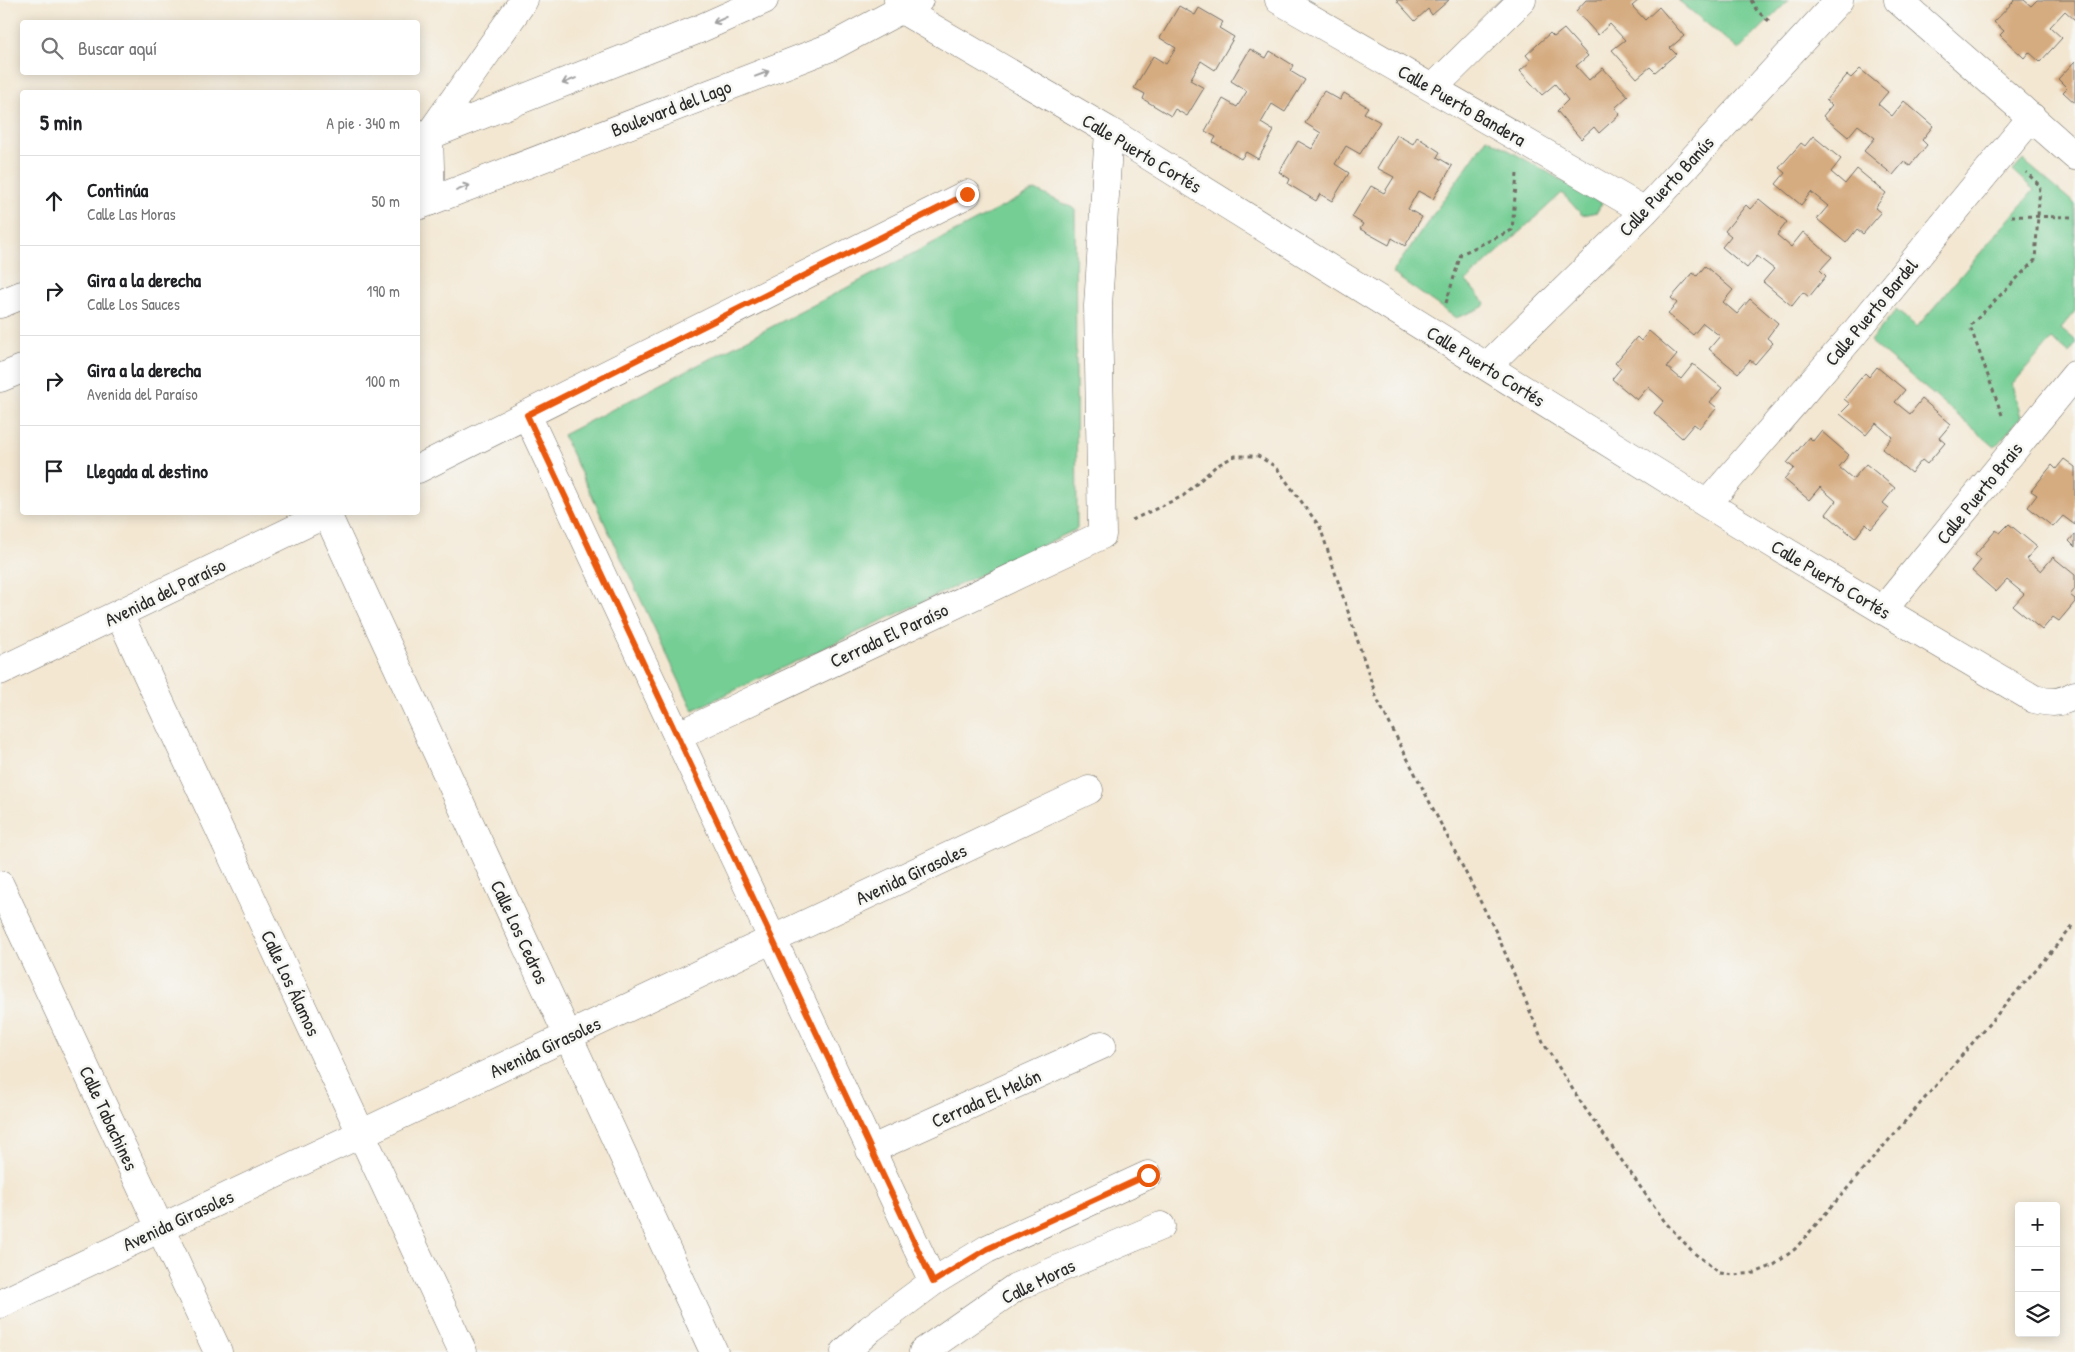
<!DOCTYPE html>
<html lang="es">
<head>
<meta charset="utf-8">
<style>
	:root { --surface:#fff; --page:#f6f6f6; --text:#202124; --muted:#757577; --line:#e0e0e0 }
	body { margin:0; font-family:"Patrick Hand",sans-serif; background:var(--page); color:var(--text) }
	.controls { position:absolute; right:15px; bottom:15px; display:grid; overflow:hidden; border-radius:5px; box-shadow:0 2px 12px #0003 }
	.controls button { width:45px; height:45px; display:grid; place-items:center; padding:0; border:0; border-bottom:1px solid var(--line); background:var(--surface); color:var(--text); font:25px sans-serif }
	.stop { position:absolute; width:15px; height:15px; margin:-11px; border:4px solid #ea580c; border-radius:50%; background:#fff }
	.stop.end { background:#ea580c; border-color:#fff; box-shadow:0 1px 5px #0008 }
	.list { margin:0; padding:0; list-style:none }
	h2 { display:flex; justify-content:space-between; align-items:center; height:65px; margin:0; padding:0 20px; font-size:21px }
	h2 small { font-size:16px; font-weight:400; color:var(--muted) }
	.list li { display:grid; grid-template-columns:32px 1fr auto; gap:15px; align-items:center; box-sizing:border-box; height:90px; padding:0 20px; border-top:1px solid var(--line) }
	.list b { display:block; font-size:19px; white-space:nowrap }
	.list p { margin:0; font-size:16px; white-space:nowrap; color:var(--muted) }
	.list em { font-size:16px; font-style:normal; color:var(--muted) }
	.icon { flex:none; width:28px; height:28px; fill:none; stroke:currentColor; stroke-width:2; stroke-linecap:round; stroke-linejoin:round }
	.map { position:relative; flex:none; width:2075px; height:1352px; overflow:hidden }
	.search { position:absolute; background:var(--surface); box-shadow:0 2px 12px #0003; left:20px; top:20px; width:400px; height:55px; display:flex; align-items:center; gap:12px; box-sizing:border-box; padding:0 18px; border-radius:5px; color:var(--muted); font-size:19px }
	.panel { position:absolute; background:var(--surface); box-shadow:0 2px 12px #0003; left:20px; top:90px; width:400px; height:425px; border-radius:5px }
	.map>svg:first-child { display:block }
	.green { fill:#75ce94; stroke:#507c60 }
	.building { fill:#d5ab80 }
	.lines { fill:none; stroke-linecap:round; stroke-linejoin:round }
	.street-casing { stroke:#716d65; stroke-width:29 }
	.secondary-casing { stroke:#716d65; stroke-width:29 }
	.path { stroke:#716d65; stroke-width:3; stroke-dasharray:4 4; stroke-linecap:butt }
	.street { stroke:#fff; stroke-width:28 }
	.secondary { stroke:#fff; stroke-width:28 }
	.oneway { stroke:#a0a0a0 }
	.route { stroke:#ea580c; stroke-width:6 }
	.labels { text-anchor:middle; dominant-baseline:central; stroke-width:5; stroke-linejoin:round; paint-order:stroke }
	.street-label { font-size:19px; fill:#2b2b2b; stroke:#f6f6f2 }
</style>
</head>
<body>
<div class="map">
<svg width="2075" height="1352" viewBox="0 0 2075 1352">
	<rect width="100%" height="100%" fill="#f6f6f2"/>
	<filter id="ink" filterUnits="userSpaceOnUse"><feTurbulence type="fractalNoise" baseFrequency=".02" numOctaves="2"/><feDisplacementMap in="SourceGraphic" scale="10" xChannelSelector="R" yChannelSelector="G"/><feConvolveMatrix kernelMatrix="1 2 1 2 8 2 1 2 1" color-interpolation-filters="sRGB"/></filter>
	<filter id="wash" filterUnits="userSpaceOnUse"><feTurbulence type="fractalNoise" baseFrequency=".0096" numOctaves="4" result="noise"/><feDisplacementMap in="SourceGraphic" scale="20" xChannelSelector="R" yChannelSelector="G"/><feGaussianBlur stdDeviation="1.12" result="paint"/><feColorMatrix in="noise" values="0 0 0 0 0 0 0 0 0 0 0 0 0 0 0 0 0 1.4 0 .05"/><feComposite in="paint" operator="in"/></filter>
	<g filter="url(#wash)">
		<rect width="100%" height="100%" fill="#f3e7d2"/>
		<path class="green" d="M 1678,0 L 1789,0 L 1739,50 Z
			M 1487,138 L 1602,203 L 1597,212 L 1582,215 L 1562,193 L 1466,281 L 1485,303 L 1483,307 L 1456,318 L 1392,273 Z
			M 2023,160 L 2075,204 L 2075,311 L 2061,328 L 2075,340 L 2075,345 L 2069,353 L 2052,339 L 2012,385 L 2021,417 L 1995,447 L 1870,341 L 1896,310 L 1917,327 L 2034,190 L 2013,171 Z
			M 1035,190 L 1075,209 L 1077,529 L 693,710 L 563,435 Z"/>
		<g id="blocks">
			<path class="building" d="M 1396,0 L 1449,0 L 1432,15 L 1428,9 L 1415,21 Z
				M 1586,0 L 1639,0 L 1632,6 L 1645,20 L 1659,7 L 1684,36 L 1670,48 L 1676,54 L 1655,72 L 1650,67 L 1637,78 L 1612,50 L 1625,40 L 1610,24 L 1598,35 L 1576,11 Z
				M 2015,0 L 2024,0 L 2031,6 L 2037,0 L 2075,0 L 2075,20 L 2065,11 L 2050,27 L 2062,38 L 2040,62 L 2029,52 L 2024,58 L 2000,35 L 2004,31 L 1994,22 Z
				M 1179,6 L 1195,15 L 1199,8 L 1223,22 L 1219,28 L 1234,37 L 1215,70 L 1201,61 L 1190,80 L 1204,88 L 1187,116 L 1175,109 L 1171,116 L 1143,99 L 1145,94 L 1134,88 L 1153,56 L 1166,64 L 1176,48 L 1160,38 Z
				M 1564,29 L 1588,56 L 1576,66 L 1589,80 L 1603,68 L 1628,96 L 1615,108 L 1620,114 L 1599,133 L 1594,127 L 1581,139 L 1557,111 L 1568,100 L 1555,84 L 1542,95 L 1520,71 L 1531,61 L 1526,55 L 1550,33 L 1554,37 Z
				M 1250,49 L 1266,58 L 1270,51 L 1293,65 L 1290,71 L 1305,80 L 1285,112 L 1272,104 L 1261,123 L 1274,131 L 1258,159 L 1246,152 L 1241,159 L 1213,142 L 1216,137 L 1205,131 L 1223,99 L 1237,107 L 1247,91 L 1231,81 Z
				M 2075,61 L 2075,103 L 2063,92 L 2067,88 L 2058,79 Z
				M 1860,69 L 1888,92 L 1878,104 L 1892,116 L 1904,101 L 1933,126 L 1922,140 L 1927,145 L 1910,166 L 1904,162 L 1893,175 L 1864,151 L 1875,138 L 1858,125 L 1848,137 L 1823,116 L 1832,105 L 1826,100 L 1847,75 L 1851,78 Z
				M 1324,91 L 1340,100 L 1344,93 L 1368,107 L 1364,113 L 1380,122 L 1360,154 L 1346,146 L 1335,164 L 1349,173 L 1332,201 L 1320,194 L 1316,201 L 1288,184 L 1290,179 L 1279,172 L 1298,141 L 1312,149 L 1321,133 L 1305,123 Z
				M 1397,135 L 1413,144 L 1417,137 L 1440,152 L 1437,157 L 1452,166 L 1433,199 L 1418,191 L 1408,209 L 1422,217 L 1405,246 L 1392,238 L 1389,245 L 1360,229 L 1363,224 L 1352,217 L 1371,186 L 1384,193 L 1394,177 L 1377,168 Z
				M 1813,136 L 1841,159 L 1831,172 L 1845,184 L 1857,169 L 1886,193 L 1875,208 L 1881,213 L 1863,234 L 1857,229 L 1846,243 L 1817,219 L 1828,206 L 1811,192 L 1801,205 L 1776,184 L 1785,173 L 1779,168 L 1801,143 L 1805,146 Z
				M 1759,199 L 1787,222 L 1777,235 L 1791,247 L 1803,232 L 1832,257 L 1820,270 L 1826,276 L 1809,297 L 1803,292 L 1792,306 L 1763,282 L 1774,269 L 1757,256 L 1747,268 L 1722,247 L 1731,236 L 1725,231 L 1746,205 L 1750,209 Z
				M 1705,266 L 1733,290 L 1723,302 L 1737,314 L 1750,299 L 1778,323 L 1767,338 L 1773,343 L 1755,364 L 1750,360 L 1738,373 L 1709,349 L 1720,336 L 1703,323 L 1693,335 L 1668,314 L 1677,303 L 1671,298 L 1693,273 L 1697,276 Z
				M 1649,331 L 1677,355 L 1667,367 L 1681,379 L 1693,364 L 1722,388 L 1710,402 L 1717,408 L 1699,428 L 1694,424 L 1682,438 L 1654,413 L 1664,401 L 1648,387 L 1637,400 L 1612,379 L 1621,368 L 1615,363 L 1637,337 L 1641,341 Z
				M 1877,367 L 1905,390 L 1895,402 L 1910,414 L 1922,399 L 1951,424 L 1939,438 L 1945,443 L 1927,464 L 1922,460 L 1911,473 L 1882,449 L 1892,437 L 1876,423 L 1866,435 L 1840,414 L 1850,404 L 1844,399 L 1865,373 L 1869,377 Z
				M 1821,431 L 1849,455 L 1839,467 L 1853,479 L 1866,464 L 1895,488 L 1883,503 L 1889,508 L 1871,529 L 1866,524 L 1855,538 L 1826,514 L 1836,501 L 1820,487 L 1809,500 L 1784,479 L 1794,468 L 1787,463 L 1809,437 L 1813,441 Z
				M 2064,459 L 2075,467 L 2075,525 L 2063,516 L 2053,527 L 2028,507 L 2037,495 L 2031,491 L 2052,465 L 2056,469 Z
				M 2009,524 L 2037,547 L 2026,559 L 2041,571 L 2053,557 L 2075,575 L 2075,589 L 2070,595 L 2075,599 L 2075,602 L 2059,621 L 2053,617 L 2042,630 L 2013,606 L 2024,594 L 2007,580 L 1996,592 L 1972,571 L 1981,560 L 1975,555 L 1996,530 L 2000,533 Z
				M 2075,534 L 2075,547 L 2069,541 Z"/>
		</g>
	</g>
	<g filter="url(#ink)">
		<use href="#blocks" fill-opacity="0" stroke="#716d65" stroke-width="1"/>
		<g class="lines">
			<defs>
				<path id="street" d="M 898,0 L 902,10 L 1109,131 L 1707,504 L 1883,610 L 2034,699 C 2051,703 2059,704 2075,695
					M 1279,0 L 1645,211
					M 1898,0 L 2075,156
					M 1433,88 L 1522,0
					M 431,201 L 429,135 L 524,0
					M 1487,366 L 1645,211 L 1839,0
					M 527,415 L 933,1282
					M 418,469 L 967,194
					M 1707,504 L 1852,336 L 2032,117
					M 326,512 L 714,1352
					M 1883,610 L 2075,375
					M 119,614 L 463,1352
					M 0,671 L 330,512
					M 677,736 L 1102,535 L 1098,306 L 1109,131
					M 0,885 L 218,1352
					M 870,1150 L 1102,1045
					M 0,1304 L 1089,790
					M 845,1352 L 870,1329 L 933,1282 L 987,1249 L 1148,1175
					M 923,1352 L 1016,1287 L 1161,1226"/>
				<path id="secondary" d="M 418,140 L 697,30 L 764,0
					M 418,206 L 831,47 L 919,0
					M 0,304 L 22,295
					M 0,378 L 22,369"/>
			</defs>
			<use href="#street" class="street-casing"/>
			<use href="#secondary" class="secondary-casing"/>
			<path class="path" d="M 1751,0 L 1757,11 L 1769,21
				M 2011,216 L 2075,217
				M 1446,303 L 1461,254 L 1512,230 L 1517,174
				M 2002,415 L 1970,326 L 2035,260 L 2040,186 L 2026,172
				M 1132,520 L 1183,496 L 1216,466 L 1235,456 L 1258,456 L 1276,467 L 1320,527 L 1377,699 L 1497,934 L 1544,1044 L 1582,1104 L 1665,1222 L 1694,1253 L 1720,1273 L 1733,1275 L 1755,1273 L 1774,1265 L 1795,1249 L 2075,924"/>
			<use href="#street" class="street"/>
			<use href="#secondary" class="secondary"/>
		</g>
		<defs><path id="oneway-shaft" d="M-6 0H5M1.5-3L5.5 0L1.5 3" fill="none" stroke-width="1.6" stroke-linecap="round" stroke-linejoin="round" transform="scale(1.25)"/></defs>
		<g class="oneway">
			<use href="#oneway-shaft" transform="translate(720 20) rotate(156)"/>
			<use href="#oneway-shaft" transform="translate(762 74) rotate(-21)"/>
			<use href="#oneway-shaft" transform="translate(569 81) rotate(158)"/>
			<use href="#oneway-shaft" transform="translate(463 188) rotate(-22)"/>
		</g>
	</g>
	<g class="lines" filter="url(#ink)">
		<path class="route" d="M 967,194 L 527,415 L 933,1282 L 987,1249 L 1148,1175"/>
	</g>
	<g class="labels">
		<g class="street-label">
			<text transform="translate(1462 105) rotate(30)">Calle Puerto Bandera</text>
			<text transform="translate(671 108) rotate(-21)">Boulevard del Lago</text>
			<text transform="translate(1142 153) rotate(31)">Calle Puerto Cortés</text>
			<text transform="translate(1666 186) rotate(-47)">Calle Puerto Banús</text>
			<text transform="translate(1871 312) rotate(-50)">Calle Puerto Bardel</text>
			<text transform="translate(1486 366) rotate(32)">Calle Puerto Cortés</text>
			<text transform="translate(1979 493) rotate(-51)">Calle Puerto Brais</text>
			<text transform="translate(1831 579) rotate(31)">Calle Puerto Cortés</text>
			<text transform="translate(165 592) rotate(-26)">Avenida del Paraíso</text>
			<text transform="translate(889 635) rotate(-25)">Cerrada El Paraíso</text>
			<text transform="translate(911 874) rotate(-25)">Avenida Girasoles</text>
			<text transform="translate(520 932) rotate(65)">Calle Los Cedros</text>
			<text transform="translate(291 983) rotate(65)">Calle Los Álamos</text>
			<text transform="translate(545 1047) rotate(-25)">Avenida Girasoles</text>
			<text transform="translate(986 1098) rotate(-24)">Cerrada El Melón</text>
			<text transform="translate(109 1118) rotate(65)">Calle Tabachines</text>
			<text transform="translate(178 1220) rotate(-25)">Avenida Girasoles</text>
			<text transform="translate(1038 1281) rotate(-26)">Calle Moras</text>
		</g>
	</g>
</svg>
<div class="controls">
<button>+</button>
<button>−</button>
<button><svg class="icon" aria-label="layers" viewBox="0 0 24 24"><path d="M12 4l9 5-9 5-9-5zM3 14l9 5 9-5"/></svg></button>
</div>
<div class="stop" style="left:1148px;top:1175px"></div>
<div class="stop end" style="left:967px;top:194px"></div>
<div class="search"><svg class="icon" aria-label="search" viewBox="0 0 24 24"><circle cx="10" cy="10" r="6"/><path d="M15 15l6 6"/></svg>Buscar aquí</div>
<section class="panel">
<h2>5 min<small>A pie · 340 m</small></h2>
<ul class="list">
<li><svg class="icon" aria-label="ahead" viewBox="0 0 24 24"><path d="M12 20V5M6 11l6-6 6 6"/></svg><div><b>Continúa</b><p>Calle Las Moras</p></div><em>50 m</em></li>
<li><svg class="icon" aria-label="right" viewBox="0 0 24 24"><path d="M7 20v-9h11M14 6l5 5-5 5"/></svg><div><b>Gira a la derecha</b><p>Calle Los Sauces</p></div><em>190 m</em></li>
<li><svg class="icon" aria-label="right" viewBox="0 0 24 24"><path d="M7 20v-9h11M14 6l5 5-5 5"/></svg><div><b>Gira a la derecha</b><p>Avenida del Paraíso</p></div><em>100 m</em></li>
<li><svg class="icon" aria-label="arrive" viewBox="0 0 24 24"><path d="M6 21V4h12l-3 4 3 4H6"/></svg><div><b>Llegada al destino</b></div></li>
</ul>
</section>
</div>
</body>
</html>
